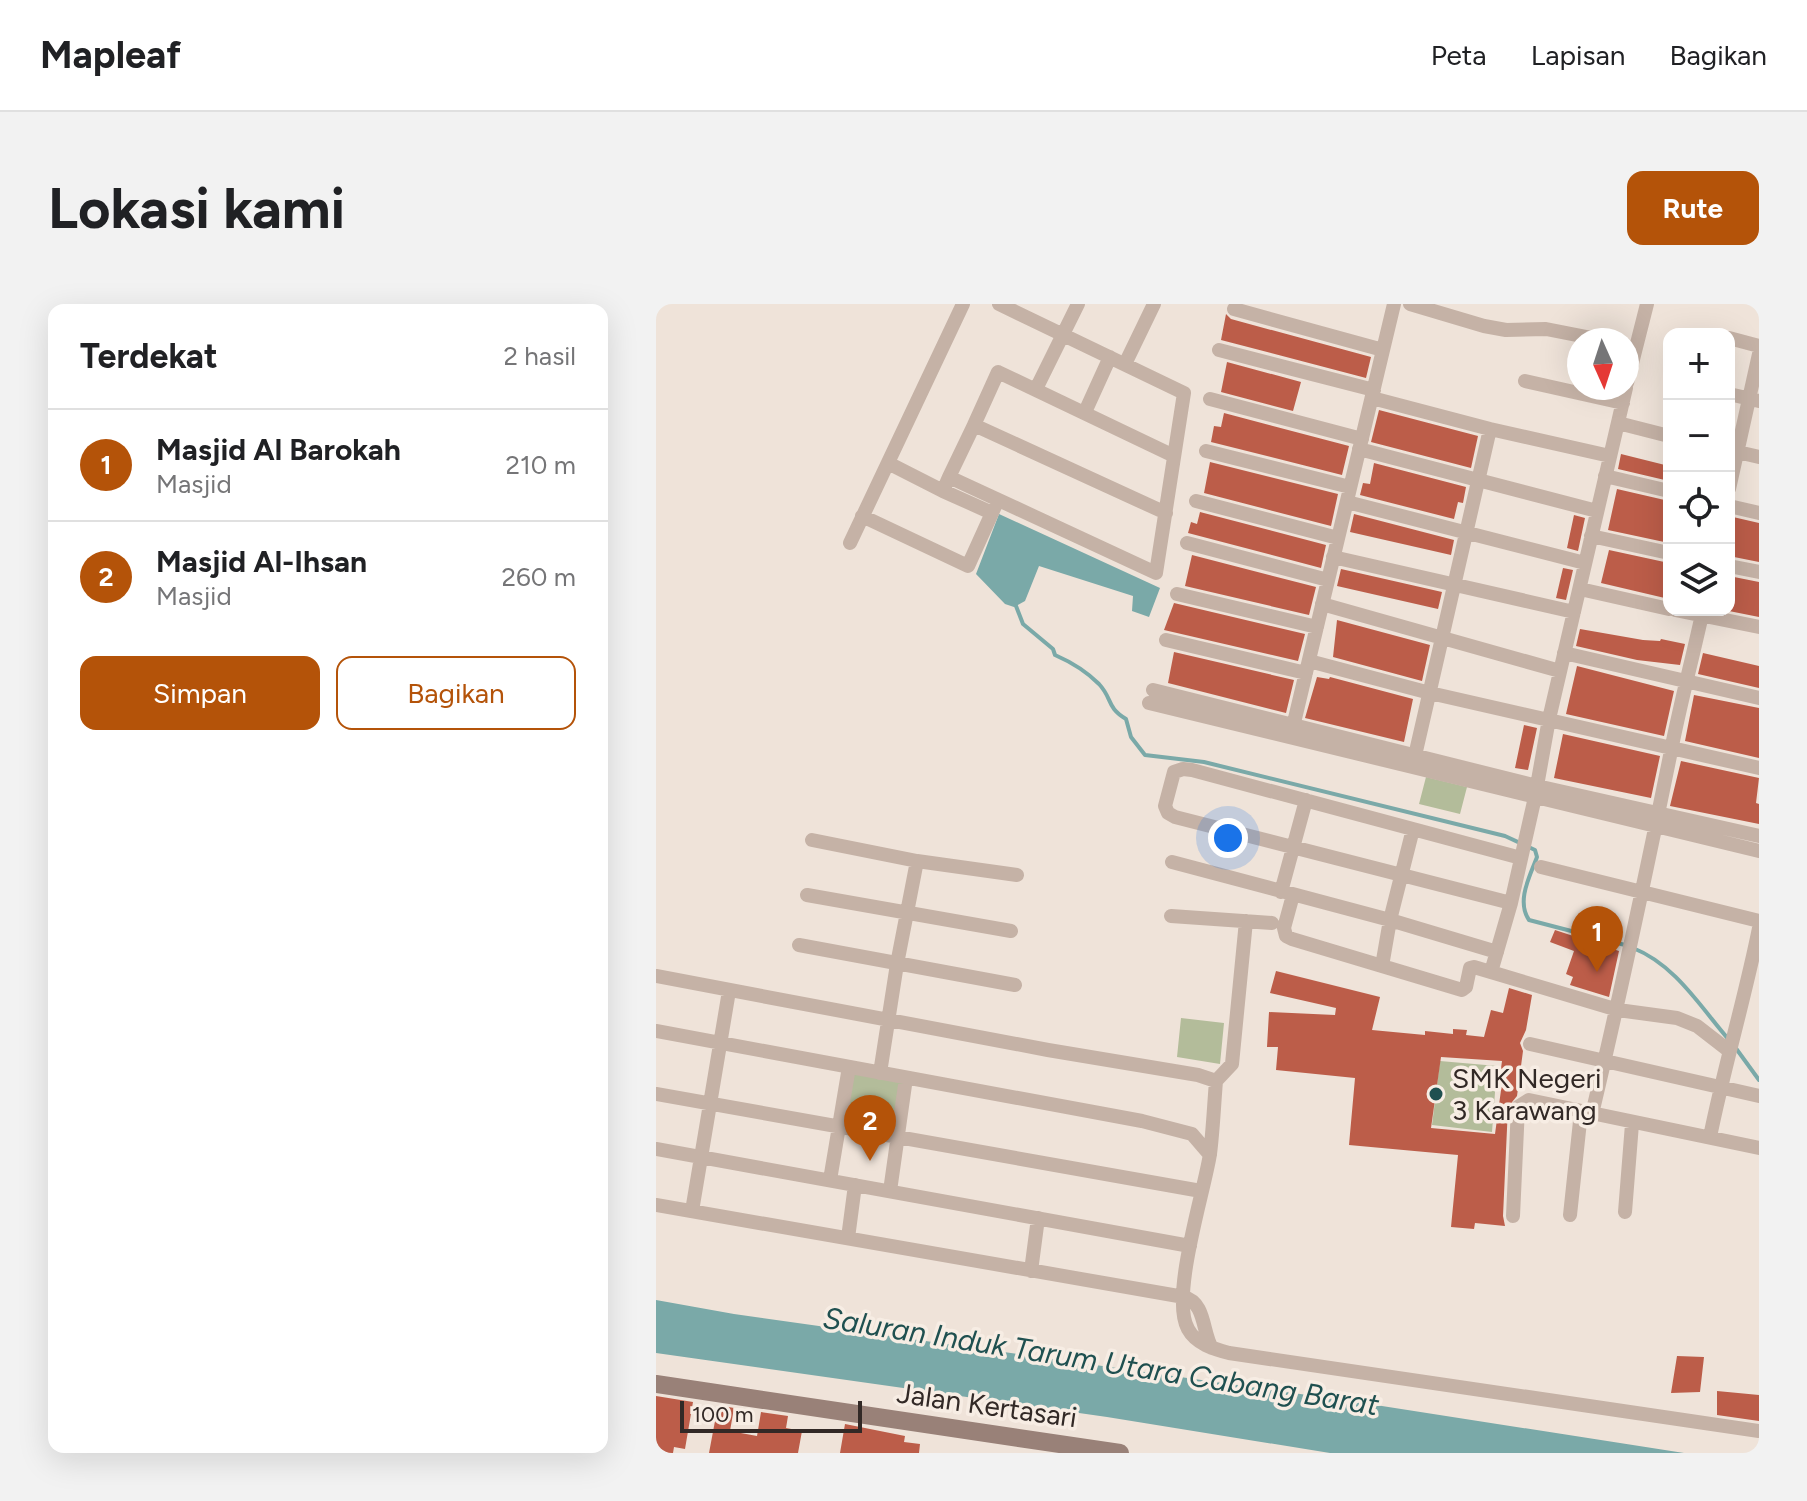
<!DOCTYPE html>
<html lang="id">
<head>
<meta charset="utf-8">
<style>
	:root { --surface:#fff; --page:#f2f2f2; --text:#202124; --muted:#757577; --line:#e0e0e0; --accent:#b45309 }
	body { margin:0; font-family:Figtree,sans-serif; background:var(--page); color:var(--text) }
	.controls { position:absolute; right:24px; top:24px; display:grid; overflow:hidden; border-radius:16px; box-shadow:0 8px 32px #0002 }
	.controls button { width:72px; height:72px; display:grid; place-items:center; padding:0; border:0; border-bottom:2px solid var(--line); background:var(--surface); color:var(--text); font:40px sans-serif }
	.compass { position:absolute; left:911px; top:24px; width:72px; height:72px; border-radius:50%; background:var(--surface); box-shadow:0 8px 32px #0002; rotate:177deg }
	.scale { position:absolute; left:24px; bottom:20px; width:182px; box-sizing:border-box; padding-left:8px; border:4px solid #322926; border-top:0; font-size:22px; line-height:28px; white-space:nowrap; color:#322926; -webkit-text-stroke:6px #f7ede4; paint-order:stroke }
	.you { position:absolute; left:572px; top:534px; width:28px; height:28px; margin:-20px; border:6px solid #fff; border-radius:50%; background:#1a73e8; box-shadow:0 0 0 12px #1a73e833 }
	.badge { display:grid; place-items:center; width:52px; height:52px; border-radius:50%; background:var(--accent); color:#fff; font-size:26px; font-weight:700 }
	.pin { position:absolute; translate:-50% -66px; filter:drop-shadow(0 2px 4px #0008) }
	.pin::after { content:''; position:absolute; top:42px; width:28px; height:24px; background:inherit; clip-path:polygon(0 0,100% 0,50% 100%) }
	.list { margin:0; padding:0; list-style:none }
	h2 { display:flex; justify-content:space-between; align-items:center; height:104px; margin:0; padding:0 32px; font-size:34px }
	h2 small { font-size:26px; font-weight:400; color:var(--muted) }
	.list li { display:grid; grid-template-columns:52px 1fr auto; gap:24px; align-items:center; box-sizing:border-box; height:112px; padding:0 32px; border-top:2px solid var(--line) }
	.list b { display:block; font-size:30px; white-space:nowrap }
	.list p { margin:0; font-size:26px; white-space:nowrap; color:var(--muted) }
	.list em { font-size:26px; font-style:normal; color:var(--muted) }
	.actions { display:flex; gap:16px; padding:24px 32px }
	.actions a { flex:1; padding:18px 0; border:2px solid var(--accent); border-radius:16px; text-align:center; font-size:28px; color:var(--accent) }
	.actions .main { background:var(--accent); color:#fff }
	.icon { flex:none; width:44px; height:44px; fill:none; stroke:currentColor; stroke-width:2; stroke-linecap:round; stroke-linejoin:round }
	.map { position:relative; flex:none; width:1103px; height:1149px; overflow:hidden; border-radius:16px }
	header { display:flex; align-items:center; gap:48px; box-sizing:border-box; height:112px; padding:0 40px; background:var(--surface); border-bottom:2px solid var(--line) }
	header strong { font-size:38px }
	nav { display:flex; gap:44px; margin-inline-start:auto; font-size:28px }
	.intro { display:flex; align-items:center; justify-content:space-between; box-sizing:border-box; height:192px; padding:0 48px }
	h1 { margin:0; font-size:56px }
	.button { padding:20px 36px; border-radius:16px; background:var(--accent); color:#fff; font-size:28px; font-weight:700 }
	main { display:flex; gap:48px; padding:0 48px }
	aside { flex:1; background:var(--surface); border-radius:16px; box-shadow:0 8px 32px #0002 }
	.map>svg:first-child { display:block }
	.green { fill:#b3bc9a }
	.water { fill:#7aa9a8 }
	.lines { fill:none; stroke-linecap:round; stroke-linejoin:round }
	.stream { stroke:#7aa9a8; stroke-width:4 }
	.building { fill:#bc5d49; fill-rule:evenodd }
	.street { stroke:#c5b2a6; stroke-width:14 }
	.secondary { stroke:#998178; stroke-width:18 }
	.poi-dot { fill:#1f5050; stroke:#f7ede4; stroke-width:3 }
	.labels { text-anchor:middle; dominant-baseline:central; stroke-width:7; stroke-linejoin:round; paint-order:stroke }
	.poi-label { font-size:28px; fill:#322926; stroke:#f7ede4; text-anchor:start }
	.street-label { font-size:28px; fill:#322926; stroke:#f7ede4 }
	.water-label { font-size:30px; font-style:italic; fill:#1f5050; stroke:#f7ede4 }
</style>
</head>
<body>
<header>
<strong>Mapleaf</strong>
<nav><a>Peta</a><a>Lapisan</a><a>Bagikan</a></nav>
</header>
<div class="intro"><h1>Lokasi kami</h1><a class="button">Rute</a></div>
<main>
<aside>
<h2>Terdekat<small>2 hasil</small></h2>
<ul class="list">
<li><span class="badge">1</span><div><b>Masjid Al Barokah</b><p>Masjid</p></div><em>210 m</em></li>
<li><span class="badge">2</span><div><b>Masjid Al-Ihsan</b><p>Masjid</p></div><em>260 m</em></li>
</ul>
<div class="actions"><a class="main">Simpan</a><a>Bagikan</a></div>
</aside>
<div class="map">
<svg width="1103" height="1149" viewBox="0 0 1103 1149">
	<rect width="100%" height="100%" fill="#efe3d9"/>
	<path class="green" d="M 770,473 L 811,483 L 804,510 L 763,500 Z
		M 525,714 L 568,719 L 564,760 L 521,753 Z
		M 784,757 L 841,762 L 836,828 L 776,821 Z
		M 193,763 L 250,774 L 242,833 L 183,823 Z"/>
	<path class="water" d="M 343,210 L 504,284 L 493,313 L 476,307 L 477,292 L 383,262 L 369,297 L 358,303 L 349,300 L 320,270 Z
		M 0,996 L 78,1010 L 694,1097 L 1028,1149 L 674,1149 L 451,1113 L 0,1049 Z"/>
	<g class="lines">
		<path class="stream" d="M 360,302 L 367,320 L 397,345 L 399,351 C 415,358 431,368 443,380 C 457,395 450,403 470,415 L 475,433 L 489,451 L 548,458 L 849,532 L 879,546 L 881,553 C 874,572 860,597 873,616 L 969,641
			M 977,644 C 1020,661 1045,704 1074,737
			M 1079,743 L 1103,776"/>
	</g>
	<path class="building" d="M 570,10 L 575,15 L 715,53 L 710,74 L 565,36 Z
		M 571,58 L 645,78 L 637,107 L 565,88 Z
		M 723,106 L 822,132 L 815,164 L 715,138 Z
		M 568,109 L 693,142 L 686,171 L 555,138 L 558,122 L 565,123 Z
		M 965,150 L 1013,162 L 1013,177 L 962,165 Z
		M 554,158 L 682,190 L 675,222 L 548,189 Z
		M 718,159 L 810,183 L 807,199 L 802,198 L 798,215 L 704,191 L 707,179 L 714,180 Z
		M 961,185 L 1013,197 L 1013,239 L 952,226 Z
		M 544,208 L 670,241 L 665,264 L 532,229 L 535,218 L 541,220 Z
		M 698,210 L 798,236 L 795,251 L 694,228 Z
		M 918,211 L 929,214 L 922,247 L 911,244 Z
		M 1077,213 L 1103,219 L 1103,258 L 1073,252 Z
		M 953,246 L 1013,259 L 1013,295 L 945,279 Z
		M 536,251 L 660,283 L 653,311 L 529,282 Z
		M 907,264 L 917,266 L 910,296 L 900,294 Z
		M 685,265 L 786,288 L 782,305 L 681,282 Z
		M 1073,272 L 1103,278 L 1103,313 L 1073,307 Z
		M 518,299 L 649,330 L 642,357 L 508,326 Z
		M 681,316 L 774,341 L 766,377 L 677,353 Z
		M 924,325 L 987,336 L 1004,337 L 1005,335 L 1029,340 L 1024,361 L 981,356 L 920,342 Z
		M 518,348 L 638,376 L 630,409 L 512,379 Z
		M 1047,349 L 1103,362 L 1103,384 L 1042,370 Z
		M 921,362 L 1018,387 L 1008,432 L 910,410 Z
		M 661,373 L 673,375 L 674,373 L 757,395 L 748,438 L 649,414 Z
		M 1038,391 L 1103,404 L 1103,454 L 1029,437 Z
		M 868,421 L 881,424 L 872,466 L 859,464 Z
		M 907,430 L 1004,452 L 995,494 L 898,474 Z
		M 1025,457 L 1103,474 L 1100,499 L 1103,500 L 1103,520 L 1014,502 Z
		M 899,626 L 963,647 L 953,693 L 914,681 L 917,673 L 910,670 L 918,647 L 894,638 Z
		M 620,667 L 724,693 L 716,726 L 769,731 L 769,727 L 797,730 L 797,725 L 811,726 L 810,731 L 828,733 L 835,706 L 847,709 L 853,684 L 876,691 L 870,726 L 864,739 L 867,747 L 861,792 L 852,803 L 847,912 L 849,922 L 819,919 L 818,925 L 795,923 L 802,851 L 693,841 L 699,774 L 620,766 L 622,743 L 611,743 L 613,708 L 679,711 L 680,704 L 614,689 ZM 785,753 L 846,757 L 843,779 L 846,779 L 839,830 L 775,824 Z
		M 1021,1052 L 1048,1053 L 1044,1088 L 1015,1089 Z
		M 1061,1087 L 1103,1091 L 1103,1117 L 1061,1111 Z
		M 0,1092 L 37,1098 L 29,1145 L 18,1143 L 17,1149 L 0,1149 Z
		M 62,1101 L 78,1104 L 74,1127 L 101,1132 L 105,1108 L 132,1112 L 130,1124 L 146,1127 L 142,1149 L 53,1149 Z
		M 189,1120 L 249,1132 L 248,1138 L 264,1140 L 263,1149 L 184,1149 Z"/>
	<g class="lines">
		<path class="street" d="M 754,0 L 828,22 L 850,26 L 890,25 L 946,36
			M 578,5 L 727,46
			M 1073,34 L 1103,42
			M 563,46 L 718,86
			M 469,60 L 498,0
			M 869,77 L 967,99
			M 971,79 L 991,0
			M 380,85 L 422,0
			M 1073,90 L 1103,97
			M 716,94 L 834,125 L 954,152
			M 554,95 L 706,135
			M 429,108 L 454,53
			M 962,119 L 1013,132
			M 703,145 L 941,207
			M 1073,146 L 1103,153
			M 550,147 L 694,183
			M 232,159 L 287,187 L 293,173 L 500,269 L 528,89 L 343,0
			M 949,172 L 1013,187
			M 293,173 L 318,121
			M 1073,185 L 1103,50
			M 287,187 L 336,209 L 340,200
			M 540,197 L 682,234
			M 691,198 L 929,259
			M 1073,202 L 1103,209
			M 510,209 L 318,121 L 342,68 L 518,152
			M 206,212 L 312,262 L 336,209
			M 935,232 L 1013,249
			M 194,239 L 307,0
			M 531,239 L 672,276
			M 677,253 L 918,308
			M 1073,262 L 1103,268
			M 924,285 L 1013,305
			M 521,290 L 661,323
			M 666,300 L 904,367
			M 1019,306 L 1103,323
			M 510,336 L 650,369
			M 908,349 L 1103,394
			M 653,357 L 774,389 L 1103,464
			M 497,386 L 881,482 L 1103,532
			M 493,399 L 1103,547
			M 636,427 L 738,0
			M 758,456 L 834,125
			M 156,536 L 261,557 L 361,571
			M 516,558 L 734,616 L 841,648
			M 885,563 L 1103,617
			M 625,588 L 650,496
			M 151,591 L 355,627
			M 637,591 L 628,624 L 630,632 L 636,635 L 806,686 L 810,683 L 814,664 L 818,663 L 962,706 L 1021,714 L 1041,722 L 1072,746
			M 855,599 L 519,513 L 512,509 L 509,502 L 518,468 L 527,465 L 536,466 L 865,554
			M 515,612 L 616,619
			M 143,641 L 359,681
			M 726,662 L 734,616 L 757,525
			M 835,668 L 855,599 L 879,493 L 893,415 L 970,84
			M 0,672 L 392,746 L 542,771 L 560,777 C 558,801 557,826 554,850 C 548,889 514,993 532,1025 C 540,1040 558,1045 573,1049 L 1103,1127
			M 0,727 L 486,817 L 536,830 L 554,851
			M 874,740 L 1103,792
			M 224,769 L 241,660 L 261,557
			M 560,777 L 576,760 L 590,617
			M 0,790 L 545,887
			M 936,810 C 965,688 991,565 1016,442 C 1025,397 1037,352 1047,306
			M 1054,833 C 1068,763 1089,694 1103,624
			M 0,845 L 534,942
			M 174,876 L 193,763
			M 234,887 L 250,774
			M 0,901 L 528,993 C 550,999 546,1028 556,1044
			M 36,907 L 73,687
			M 969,908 L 976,820
			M 914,911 L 925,808
			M 857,912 L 862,803 L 873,796 L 1103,844
			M 192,934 L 199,881
			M 375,967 L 382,914"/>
		<path class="secondary" d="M 0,1080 L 464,1149"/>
	</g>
	<circle class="poi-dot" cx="780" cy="790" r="8"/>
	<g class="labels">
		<g class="poi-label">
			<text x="796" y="774">SMK Negeri<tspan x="796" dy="32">3 Karawang</tspan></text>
		</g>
		<g class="street-label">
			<text transform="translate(331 1101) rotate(8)">Jalan Kertasari</text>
		</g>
		<g class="water-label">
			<text transform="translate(445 1057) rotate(9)">Saluran Induk Tarum Utara Cabang Barat</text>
		</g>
	</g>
</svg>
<div class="controls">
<button>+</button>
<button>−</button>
<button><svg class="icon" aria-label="locate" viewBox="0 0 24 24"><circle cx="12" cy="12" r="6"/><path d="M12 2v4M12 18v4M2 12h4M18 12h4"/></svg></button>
<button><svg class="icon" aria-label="layers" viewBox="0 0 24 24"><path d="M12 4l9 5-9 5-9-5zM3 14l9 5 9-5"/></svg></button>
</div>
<svg class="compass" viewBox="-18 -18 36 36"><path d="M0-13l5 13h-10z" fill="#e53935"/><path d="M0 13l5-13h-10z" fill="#757577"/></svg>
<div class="scale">100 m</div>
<div class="you"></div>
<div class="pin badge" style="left:941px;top:668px">1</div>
<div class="pin badge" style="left:214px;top:857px">2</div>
</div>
</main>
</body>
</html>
